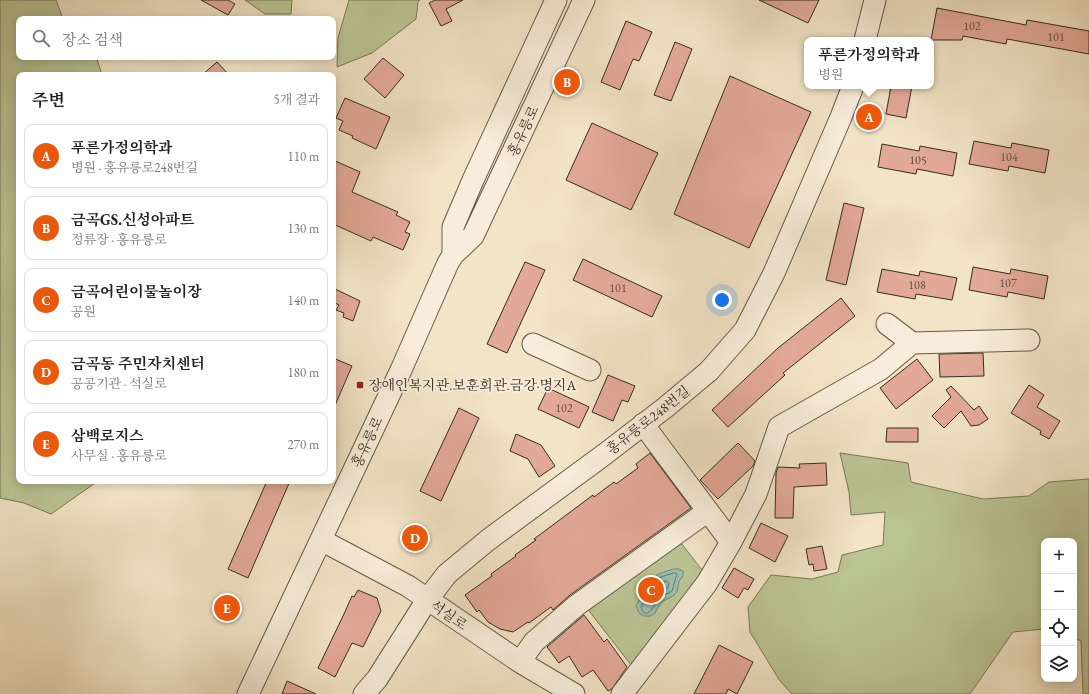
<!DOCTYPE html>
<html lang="ko">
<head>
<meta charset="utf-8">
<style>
	:root { --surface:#fff; --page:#f6f6f6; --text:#222; --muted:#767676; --line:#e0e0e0; --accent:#ea580c }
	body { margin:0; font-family:"EB Garamond","Noto Serif KR",serif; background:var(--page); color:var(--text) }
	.controls { position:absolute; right:12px; bottom:12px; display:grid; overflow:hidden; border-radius:8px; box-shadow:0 2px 10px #0003 }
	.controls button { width:36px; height:36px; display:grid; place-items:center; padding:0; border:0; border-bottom:1px solid var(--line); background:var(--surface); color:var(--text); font:20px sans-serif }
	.you { position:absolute; left:722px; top:300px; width:14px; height:14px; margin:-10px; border:3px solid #fff; border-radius:50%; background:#1a73e8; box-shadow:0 0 0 6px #1a73e833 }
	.badge { display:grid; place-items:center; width:26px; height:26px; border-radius:50%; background:var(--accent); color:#fff; font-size:13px; font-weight:700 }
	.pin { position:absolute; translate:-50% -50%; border:2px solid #fff; box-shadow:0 1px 4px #0006 }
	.popup { position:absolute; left:804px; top:37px; width:130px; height:52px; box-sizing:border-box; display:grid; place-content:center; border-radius:8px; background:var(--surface); filter:drop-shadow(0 1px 3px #0005); font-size:13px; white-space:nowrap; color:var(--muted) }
	.popup b { font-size:15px; color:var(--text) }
	.popup::after { content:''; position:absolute; left:50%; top:100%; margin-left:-8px; border:8px solid transparent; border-top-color:var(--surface) }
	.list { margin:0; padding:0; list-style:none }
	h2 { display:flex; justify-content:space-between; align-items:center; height:52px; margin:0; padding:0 16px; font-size:17px }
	h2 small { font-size:13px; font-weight:400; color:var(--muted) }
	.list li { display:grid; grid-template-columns:26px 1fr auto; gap:12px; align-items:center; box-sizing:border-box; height:64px; margin:0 8px 8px; padding:0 8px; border:1px solid var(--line); border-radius:8px }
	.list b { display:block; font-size:15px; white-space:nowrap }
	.list p { margin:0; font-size:13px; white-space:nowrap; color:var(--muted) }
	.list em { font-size:13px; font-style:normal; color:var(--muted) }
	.icon { flex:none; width:22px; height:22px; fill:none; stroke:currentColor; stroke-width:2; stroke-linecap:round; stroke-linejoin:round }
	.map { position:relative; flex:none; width:1089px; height:694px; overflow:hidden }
	.search { position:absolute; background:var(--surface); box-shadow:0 2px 10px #0003; left:16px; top:16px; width:320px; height:44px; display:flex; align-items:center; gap:10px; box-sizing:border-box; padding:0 14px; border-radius:8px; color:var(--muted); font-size:15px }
	.panel { position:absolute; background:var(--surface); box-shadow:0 2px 10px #0003; left:16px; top:72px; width:320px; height:412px; border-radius:8px }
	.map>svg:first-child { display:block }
	.green { fill:#bbc494; stroke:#78785b }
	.water { fill:#9cbfb0; stroke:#738477 }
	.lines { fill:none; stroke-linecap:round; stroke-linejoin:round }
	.shore { stroke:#687669; stroke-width:1 }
	.building { fill:#e3a998; stroke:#352c22 }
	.minor-casing { stroke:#645a4b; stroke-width:23 }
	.minor { stroke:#f7edda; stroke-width:21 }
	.poi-dot { fill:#8f2418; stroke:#f7edda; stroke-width:1.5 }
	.labels { text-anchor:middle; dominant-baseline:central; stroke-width:3.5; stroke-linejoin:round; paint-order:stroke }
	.number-label { font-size:12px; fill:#604b40 }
	.street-label { font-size:14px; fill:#352c22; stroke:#f7edda }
	.poi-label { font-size:14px; fill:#352c22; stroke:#f7edda; text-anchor:start }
</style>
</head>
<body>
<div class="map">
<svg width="1089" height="694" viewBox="0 0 1089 694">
	<rect width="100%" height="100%" fill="#f2e4c6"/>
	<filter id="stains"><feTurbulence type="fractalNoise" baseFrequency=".005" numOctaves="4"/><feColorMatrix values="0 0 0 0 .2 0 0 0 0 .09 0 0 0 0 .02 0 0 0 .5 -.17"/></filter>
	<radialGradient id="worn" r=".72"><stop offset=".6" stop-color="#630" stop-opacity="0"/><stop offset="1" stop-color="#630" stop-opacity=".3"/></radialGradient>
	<path class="green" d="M 0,0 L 56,0 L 63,19 L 19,19 L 19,57 L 93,57 L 97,59 L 102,75 L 19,75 L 19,481 L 98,481 L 51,514 L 24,503 L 0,498 Z
		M 245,0 L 292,0 L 291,14 L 265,14 Z
		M 349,0 L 420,0 L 418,2 L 416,19 L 372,53 L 337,67 L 338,38 Z
		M 840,453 L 908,463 L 911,482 L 983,499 L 1029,496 L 1049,482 L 1089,479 L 1089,694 L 1083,694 L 1081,641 L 1074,638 L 1074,541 L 1044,541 L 1044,629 L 1013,632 L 970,694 L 792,694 L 780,681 L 750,632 L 748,607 L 771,575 L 812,579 L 838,572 L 842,555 L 883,545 L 885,512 L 851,515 L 849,492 Z
		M 678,539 L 705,574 L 635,670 L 586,607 Z"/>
	<path class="water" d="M 673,569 L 679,569 L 683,571 L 683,576 L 679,581 L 677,592 L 673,596 L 661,602 L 655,613 L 650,616 L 644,616 L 639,613 L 636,606 L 644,592 L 645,580 L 654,577 L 659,574 Z"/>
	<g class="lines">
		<path class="shore" d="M 674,573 L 676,573 L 677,575 L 675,580 L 672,591 C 668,594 662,595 658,599 C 655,604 646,623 641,607 L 648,594 L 649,583 L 661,577 Z
			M 667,581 L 669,583 L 668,588 L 656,595 L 654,594 L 654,587 L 663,582 Z"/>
	</g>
	<path class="building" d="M 201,0 L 228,0 L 235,4 L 228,15 Z
		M 435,0 L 463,0 L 446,9 L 452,21 L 441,26 L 429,3 Z
		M 759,0 L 819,0 L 808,23 Z
		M 937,8 L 1026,25 L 1027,20 L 1089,31 L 1089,54 L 1007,39 L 1006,44 L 963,36 L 962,40 L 931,40 Z
		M 626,21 L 652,32 L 639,61 L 633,59 L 620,90 L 601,82 Z
		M 675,42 L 692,49 L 671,101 L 654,95 Z
		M 383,58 L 404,75 L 385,98 L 364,79 Z
		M 217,62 L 229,75 L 202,75 Z
		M 730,76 L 811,112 L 749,248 L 674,214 Z
		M 891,86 L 912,86 L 906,118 L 886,114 Z
		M 345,98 L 390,117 L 376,149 L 352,138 L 353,136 L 339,130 L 343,121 L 336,118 Z
		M 592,123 L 658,153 L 631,210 L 566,180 Z
		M 974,141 L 1011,148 L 1012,143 L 1049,150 L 1045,173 L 1009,166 L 1008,171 L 969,164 Z
		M 882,144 L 919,151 L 920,146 L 957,153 L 953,176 L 917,169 L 916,174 L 878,167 Z
		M 333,160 L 360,172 L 352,192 L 398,212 L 396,215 L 410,222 L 405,232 L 410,234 L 403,250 L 373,237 L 371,241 L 333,224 Z
		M 844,203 L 864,208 L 846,285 L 826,280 Z
		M 583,259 L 662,296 L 652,317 L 573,280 Z
		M 525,262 L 545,270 L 507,353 L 487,344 Z
		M 973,267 L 1010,274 L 1011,269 L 1048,276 L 1044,299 L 1008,292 L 1007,297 L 969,290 Z
		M 882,269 L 919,276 L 920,271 L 957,278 L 952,300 L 916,294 L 915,299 L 877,292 Z
		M 333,288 L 360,301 L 353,321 L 343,317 L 344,313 L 336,310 L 339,305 L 333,302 Z
		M 841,298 L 855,316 L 783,373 L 785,375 L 728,427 L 712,410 L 778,348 Z
		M 983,353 L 984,376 L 940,377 L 939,354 Z
		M 333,358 L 352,366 L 333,410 Z
		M 917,359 L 933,380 L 896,409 L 880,388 Z
		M 608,375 L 635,386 L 628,402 L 622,400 L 613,421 L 592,412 Z
		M 1029,385 L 1044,395 L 1037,407 L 1060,421 L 1049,439 L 1040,434 L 1041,431 L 1011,413 Z
		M 951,386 L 974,410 L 979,406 L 988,419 L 979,425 L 971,426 L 961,411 L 944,428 L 932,416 L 951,397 L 946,390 Z
		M 548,388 L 589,407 L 579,428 L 538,409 Z
		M 459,408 L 479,418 L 441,501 L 420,491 Z
		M 887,428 L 918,428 L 918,442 L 886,442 Z
		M 516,434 L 541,445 L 555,466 L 539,477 L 528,459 L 510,451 Z
		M 738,443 L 755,461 L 753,466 L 718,499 L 700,480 Z
		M 650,453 L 691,508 L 570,595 L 553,610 L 551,607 L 529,623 L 528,622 L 513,632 L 500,629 L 488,622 L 479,610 L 477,612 L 465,595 L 492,576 L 491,574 L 516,556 L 515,555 L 536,540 L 534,539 L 577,507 L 593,495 L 594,497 L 614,482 L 616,484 L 638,468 L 636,464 Z
		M 826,463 L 827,485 L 794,487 L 793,518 L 775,518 L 776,473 L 778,467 L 800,468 L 799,464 Z
		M 267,481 L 290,481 L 248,578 L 228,569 Z
		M 761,523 L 788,536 L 775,562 L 749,548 Z
		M 822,546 L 827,569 L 814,571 L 813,564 L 809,565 L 806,549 Z
		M 734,568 L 754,579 L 748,590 L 744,588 L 738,598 L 722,588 Z
		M 358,590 L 377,598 L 381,611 L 363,647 L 352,643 L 335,677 L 318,668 L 344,614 L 352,596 L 354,597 Z
		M 584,615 L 604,642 L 607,639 L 627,667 L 612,689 L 608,691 L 593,670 L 582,677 L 569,656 L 559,663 L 547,647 Z
		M 719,645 L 753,662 L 737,694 L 728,689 L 726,694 L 694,694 Z
		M 287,681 L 316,694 L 282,694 Z"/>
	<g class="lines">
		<defs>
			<path id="minor" d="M 865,40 L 875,0
				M 453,255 L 453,227 L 473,180 L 556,0
				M 887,324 L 912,343 L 1029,340
				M 533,344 L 590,370
				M 643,424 L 731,542 L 756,494 L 779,427 L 881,369 L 912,343
				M 321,540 L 408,586 L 520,662 L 574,694
				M 520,662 L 534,642 L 577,605 L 708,511
				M 248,694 L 401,370 L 448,263 L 453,255 L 473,236 L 584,0
				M 364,694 L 377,679 L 427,600 L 447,574 L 488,540 L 605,454 L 666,407 L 709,371 L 745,330 L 774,273 L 841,117 L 853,86
				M 622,694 L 707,583 L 731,542"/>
		</defs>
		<use href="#minor" class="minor-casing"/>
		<use href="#minor" class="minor"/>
	</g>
	<rect class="poi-dot" x="356" y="381" width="8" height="8" rx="2"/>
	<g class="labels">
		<g class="number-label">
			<text x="972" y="26">102</text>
			<text x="1056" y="37">101</text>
			<text x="1009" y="157">104</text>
			<text x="918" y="160">105</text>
			<text x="1008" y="283">107</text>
			<text x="917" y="285">108</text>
			<text x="618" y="288">101</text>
			<text x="564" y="408">102</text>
		</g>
		<g class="street-label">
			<text transform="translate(523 131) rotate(-65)">홍유릉로</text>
			<text transform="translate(648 420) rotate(-38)">홍유릉로248번길</text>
			<text transform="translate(367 442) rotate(-65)">홍유릉로</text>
			<text transform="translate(449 615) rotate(34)">석실로</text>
		</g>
		<g class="poi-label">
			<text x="368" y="385">장애인복지관.보훈회관.금강·명지A</text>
		</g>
	</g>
	<rect width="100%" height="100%" filter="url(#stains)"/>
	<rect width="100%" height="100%" fill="url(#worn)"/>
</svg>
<div class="controls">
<button>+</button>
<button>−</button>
<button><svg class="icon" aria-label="locate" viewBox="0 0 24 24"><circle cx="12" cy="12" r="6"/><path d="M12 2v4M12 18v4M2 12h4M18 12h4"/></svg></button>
<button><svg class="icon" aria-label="layers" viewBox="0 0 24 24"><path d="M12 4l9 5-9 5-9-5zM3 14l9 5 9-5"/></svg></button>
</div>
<div class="you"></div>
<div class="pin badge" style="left:869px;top:117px">A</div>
<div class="popup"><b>푸른가정의학과</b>병원</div>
<div class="pin badge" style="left:567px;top:82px">B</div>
<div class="pin badge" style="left:651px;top:590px">C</div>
<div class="pin badge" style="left:415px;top:538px">D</div>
<div class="pin badge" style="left:227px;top:608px">E</div>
<div class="search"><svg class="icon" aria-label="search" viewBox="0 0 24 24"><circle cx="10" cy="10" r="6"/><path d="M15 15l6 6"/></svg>장소 검색</div>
<section class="panel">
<h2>주변<small>5개 결과</small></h2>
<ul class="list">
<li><span class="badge">A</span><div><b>푸른가정의학과</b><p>병원 · 홍유릉로248번길</p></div><em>110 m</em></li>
<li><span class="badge">B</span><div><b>금곡GS.신성아파트</b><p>정류장 · 홍유릉로</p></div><em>130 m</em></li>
<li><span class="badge">C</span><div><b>금곡어린이물놀이장</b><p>공원</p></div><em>140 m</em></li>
<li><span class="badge">D</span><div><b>금곡동 주민자치센터</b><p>공공기관 · 석실로</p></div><em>180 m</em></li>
<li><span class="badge">E</span><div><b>삼백로지스</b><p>사무실 · 홍유릉로</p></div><em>270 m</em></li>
</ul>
</section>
</div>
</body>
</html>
